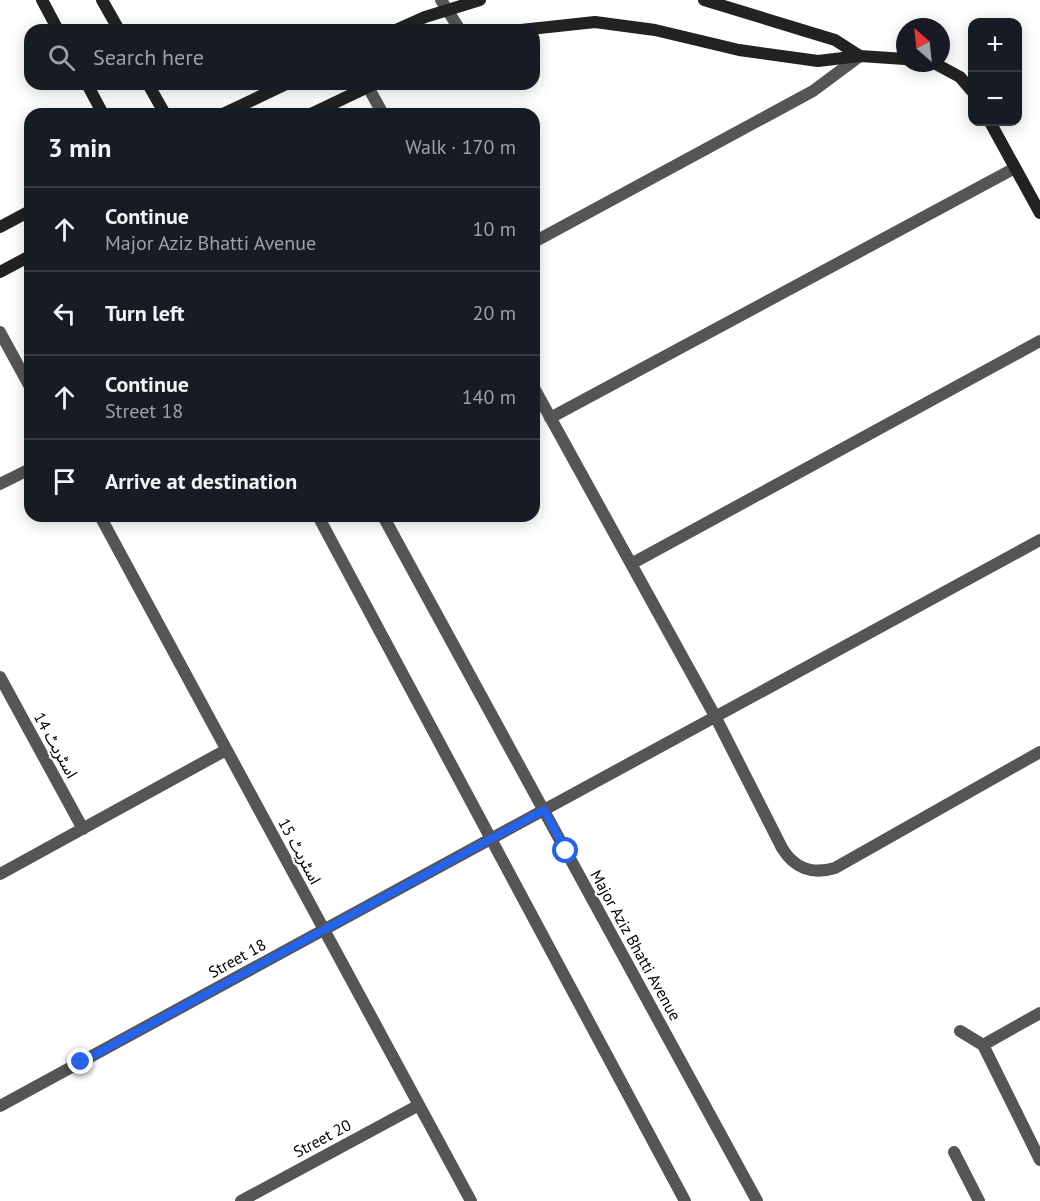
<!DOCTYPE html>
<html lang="en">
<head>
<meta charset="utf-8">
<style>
	:root { --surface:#171b24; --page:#242831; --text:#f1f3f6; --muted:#9ea1a6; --line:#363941 }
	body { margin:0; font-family:"PT Sans","Noto Sans Arabic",sans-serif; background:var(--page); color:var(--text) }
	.controls { position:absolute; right:18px; top:18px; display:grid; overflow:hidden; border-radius:12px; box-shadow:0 3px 15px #0003 }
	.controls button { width:54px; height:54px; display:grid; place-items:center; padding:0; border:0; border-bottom:2px solid var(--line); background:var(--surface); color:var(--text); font:30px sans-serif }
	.compass { position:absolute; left:896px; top:18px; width:54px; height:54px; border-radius:50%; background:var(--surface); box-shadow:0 3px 15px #0003; rotate:333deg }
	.stop { position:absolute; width:18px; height:18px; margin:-14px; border:4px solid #2563eb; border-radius:50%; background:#fff }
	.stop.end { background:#2563eb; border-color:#fff; box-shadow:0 2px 6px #0008 }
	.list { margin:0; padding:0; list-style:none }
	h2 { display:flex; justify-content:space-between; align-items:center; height:78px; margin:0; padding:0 24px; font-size:26px }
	h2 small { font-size:20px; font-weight:400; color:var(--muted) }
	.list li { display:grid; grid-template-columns:39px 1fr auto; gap:18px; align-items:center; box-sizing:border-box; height:84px; padding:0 24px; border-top:2px solid var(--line) }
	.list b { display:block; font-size:22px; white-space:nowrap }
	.list p { margin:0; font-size:20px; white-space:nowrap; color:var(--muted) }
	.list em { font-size:20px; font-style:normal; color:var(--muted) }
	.icon { flex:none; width:33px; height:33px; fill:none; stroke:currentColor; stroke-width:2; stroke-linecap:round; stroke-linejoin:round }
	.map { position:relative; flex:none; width:1040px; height:1201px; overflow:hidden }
	.search { position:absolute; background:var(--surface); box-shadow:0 3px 15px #0003; left:24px; top:24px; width:516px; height:66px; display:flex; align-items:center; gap:15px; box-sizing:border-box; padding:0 21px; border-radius:18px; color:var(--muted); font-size:22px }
	.panel { position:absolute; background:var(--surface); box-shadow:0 3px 15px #0003; left:24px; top:108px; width:516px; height:414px; border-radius:18px }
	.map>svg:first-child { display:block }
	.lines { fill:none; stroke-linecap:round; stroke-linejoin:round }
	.minor { stroke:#555; stroke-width:12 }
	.tertiary { stroke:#555; stroke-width:12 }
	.secondary { stroke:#222; stroke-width:12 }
	.route { stroke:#2563eb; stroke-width:8 }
	.labels { text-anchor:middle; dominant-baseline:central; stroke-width:4.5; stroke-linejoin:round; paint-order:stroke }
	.street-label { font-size:16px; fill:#000; stroke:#fff }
</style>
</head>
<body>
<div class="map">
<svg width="1040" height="1201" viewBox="0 0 1040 1201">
	<rect width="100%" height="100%" fill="#fff"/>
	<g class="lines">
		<path class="minor" d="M 441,0 L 460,30
			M 368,87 L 383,114
			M 534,242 L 813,91 L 860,56
			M 0,332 L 30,387
			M 534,388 L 715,716 L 782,848 C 794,868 812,875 835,868 L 1040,752
			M 550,418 L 1015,168
			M 0,484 L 30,469
			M 100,516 L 471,1201
			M 631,564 L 1040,341
			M 0,677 L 83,829
			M 0,874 L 226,750
			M 960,1031 L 983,1045 L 1040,1013
			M 983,1045 L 1040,1160
			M 0,1106 L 1040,540
			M 954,1152 L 979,1201
			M 241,1201 L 419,1105"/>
		<path class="tertiary" d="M 318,516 L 685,1201
			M 383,516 L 757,1201"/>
		<path class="secondary" d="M 42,0 L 58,30
			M 102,0 L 119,30
			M 704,0 L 835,40 L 860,56
			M 396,30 L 425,17 L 480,0
			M 521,30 L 595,22 L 655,30 L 739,50 L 818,61 L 860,56 L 905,59
			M 934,63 L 960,77 L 972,91
			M 87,84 L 103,114
			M 148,84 L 165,114
			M 223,114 L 286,84
			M 311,114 L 374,84
			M 990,122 L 1040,213
			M 0,227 L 30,211
			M 0,272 L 30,256"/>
	</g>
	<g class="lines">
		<path class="route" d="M 81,1062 L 544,810 L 566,851"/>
	</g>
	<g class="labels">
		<g class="street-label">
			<text transform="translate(56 745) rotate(61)">اسٹریٹ 14</text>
			<text transform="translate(300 851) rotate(62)">اسٹریٹ 15</text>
			<text transform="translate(636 945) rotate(61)">Major Aziz Bhatti Avenue</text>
			<text transform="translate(237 958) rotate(-29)">Street 18</text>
			<text transform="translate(322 1138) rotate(-28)">Street 20</text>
		</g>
	</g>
</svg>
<div class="controls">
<button>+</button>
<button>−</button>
</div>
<svg class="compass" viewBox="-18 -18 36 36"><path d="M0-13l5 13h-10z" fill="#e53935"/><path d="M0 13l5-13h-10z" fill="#9ea1a6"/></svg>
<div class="stop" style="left:566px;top:851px"></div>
<div class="stop end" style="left:81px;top:1062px"></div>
<div class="search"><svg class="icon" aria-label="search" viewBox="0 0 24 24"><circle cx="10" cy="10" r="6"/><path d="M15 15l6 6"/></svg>Search here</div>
<section class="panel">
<h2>3 min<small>Walk · 170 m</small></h2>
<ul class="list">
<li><svg class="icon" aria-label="ahead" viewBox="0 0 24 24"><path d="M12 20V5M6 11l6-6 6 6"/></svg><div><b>Continue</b><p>Major Aziz Bhatti Avenue</p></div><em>10 m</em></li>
<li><svg class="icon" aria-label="left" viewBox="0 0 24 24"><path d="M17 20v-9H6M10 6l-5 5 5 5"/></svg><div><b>Turn left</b></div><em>20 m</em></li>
<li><svg class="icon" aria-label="ahead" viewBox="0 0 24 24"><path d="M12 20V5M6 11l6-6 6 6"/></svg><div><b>Continue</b><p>Street 18</p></div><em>140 m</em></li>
<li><svg class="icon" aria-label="arrive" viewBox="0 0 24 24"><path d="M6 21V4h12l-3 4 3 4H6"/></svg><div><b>Arrive at destination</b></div></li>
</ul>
</section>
</div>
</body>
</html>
